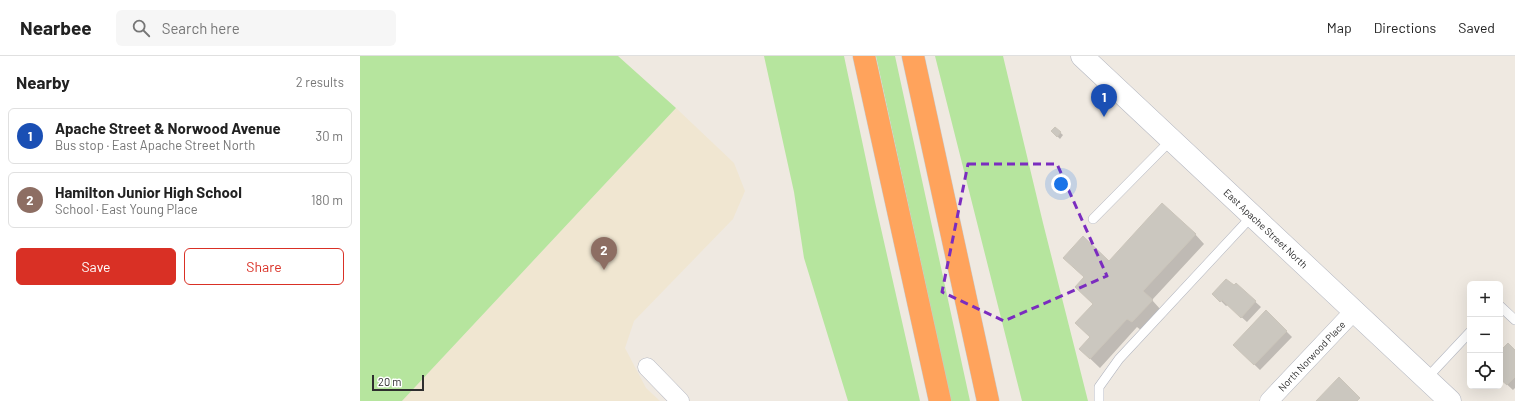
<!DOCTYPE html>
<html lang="en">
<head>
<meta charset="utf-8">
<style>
	:root { --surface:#fff; --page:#f6f6f6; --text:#222; --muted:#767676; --line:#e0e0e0; --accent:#d93025 }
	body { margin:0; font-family:Barlow,sans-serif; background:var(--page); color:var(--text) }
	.controls { position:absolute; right:12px; bottom:12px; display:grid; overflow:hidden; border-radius:6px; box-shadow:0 4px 16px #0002 }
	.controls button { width:36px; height:36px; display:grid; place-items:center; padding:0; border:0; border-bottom:1px solid var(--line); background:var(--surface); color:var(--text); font:20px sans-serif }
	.scale { position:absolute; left:12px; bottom:10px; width:52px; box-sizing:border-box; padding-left:4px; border:2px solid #2e2e2e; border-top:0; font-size:11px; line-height:14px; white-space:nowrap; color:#2e2e2e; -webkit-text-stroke:3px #fff; paint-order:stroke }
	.you { position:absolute; left:701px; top:128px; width:14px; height:14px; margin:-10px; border:3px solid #fff; border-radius:50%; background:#1a73e8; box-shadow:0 0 0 6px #1a73e833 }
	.badge { display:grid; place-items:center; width:26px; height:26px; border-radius:50%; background:var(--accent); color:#fff; font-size:13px; font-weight:700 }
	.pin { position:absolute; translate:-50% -33px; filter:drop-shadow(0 1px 2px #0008) }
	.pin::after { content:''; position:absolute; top:21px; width:14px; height:12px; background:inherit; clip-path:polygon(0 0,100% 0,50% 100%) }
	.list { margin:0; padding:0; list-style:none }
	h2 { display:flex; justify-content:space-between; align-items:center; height:52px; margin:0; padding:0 16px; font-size:17px }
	h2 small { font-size:13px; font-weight:400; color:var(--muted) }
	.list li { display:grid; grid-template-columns:26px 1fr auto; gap:12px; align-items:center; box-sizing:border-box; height:56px; margin:0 8px 8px; padding:0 8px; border:1px solid var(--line); border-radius:6px }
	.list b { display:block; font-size:15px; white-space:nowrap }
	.list p { margin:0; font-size:13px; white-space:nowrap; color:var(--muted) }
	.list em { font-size:13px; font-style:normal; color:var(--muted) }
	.actions { display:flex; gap:8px; padding:12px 16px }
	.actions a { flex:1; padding:9px 0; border:1px solid var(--accent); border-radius:6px; text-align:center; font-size:14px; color:var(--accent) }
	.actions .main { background:var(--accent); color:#fff }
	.icon { flex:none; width:22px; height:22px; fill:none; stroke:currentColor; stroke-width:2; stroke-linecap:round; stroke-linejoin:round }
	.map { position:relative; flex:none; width:1155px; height:345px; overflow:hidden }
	header { display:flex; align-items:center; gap:24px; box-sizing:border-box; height:56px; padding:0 20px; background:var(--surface); border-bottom:1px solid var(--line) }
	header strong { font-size:19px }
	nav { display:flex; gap:22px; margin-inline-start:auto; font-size:14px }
	.search { width:280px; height:36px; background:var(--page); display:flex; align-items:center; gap:10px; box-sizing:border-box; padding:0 14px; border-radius:6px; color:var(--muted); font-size:15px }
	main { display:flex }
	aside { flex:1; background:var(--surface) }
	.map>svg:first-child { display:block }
	.education { fill:#f0e6d1 }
	.green { fill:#b6e59e }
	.shadow { fill:#0003 }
	.building { fill:#cbc7bf; stroke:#cbc5ba }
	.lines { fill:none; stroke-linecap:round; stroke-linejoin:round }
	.lane-casing { stroke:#b4b7c1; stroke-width:10 }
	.street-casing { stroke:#b4b7c1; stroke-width:19 }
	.secondary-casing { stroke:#b4b7c1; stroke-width:23 }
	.highway-casing { stroke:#c9c9c9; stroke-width:23 }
	.lane { stroke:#fff; stroke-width:9 }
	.street { stroke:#fff; stroke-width:18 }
	.secondary { stroke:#fff; stroke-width:22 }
	.highway { stroke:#ffa35c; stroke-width:22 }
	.marked { fill:none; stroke:#7b2cbf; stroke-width:3; stroke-dasharray:8 5; stroke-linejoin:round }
	.labels { text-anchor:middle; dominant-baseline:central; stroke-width:3; stroke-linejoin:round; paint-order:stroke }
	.street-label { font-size:10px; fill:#2e2e2e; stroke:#fff }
</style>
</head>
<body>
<header>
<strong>Nearbee</strong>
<div class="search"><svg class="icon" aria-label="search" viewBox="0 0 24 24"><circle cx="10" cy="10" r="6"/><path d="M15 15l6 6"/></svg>Search here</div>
<nav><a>Map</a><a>Directions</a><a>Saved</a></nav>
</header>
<main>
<aside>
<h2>Nearby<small>2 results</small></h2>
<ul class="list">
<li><span class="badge" style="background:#1a4fb4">1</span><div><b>Apache Street &amp; Norwood Avenue</b><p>Bus stop · East Apache Street North</p></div><em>30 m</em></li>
<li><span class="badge" style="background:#8d6e63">2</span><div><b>Hamilton Junior High School</b><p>School · East Young Place</p></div><em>180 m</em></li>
</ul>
<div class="actions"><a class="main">Save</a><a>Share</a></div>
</aside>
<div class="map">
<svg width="1155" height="345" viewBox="0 0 1155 345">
	<rect width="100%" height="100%" fill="#efe9e1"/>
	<path class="education" d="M 316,52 L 374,107 L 385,135 L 373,163 L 274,265 L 265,292 L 286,332 L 300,345 L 42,345 Z"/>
	<path class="green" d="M 0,0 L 258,0 L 316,52 L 42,345 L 0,345 Z
		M 404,0 L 484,0 L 515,146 L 560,345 L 488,345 L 444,202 L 434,136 Z
		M 516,0 L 535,0 L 610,345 L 591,345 Z
		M 575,0 L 643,0 L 683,167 L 728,345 L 662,345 Z"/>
	<path class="shadow" d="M 695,72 L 703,79 L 700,83 L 692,75 Z
		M 835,178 L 844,188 L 792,244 L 801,254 L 782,275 L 777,271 L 740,312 L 720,293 L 731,282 L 716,267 L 734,248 L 749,206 Z
		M 876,228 L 901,251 L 887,266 L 868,249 L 866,250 L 854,238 L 874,231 Z
		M 906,255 L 932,281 L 900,314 L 874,289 Z
		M 1155,295 L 1155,332 L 1153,334 L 1140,322 L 1140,297 Z"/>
	<path class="building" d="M 695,71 L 701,76 L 697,81 L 691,75 Z
		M 802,147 L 836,178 L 783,235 L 793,244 L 772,266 L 767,263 L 730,303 L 719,293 L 730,281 L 715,267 L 733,248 L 715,231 L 724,221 L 703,202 L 723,180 L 749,205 Z
		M 866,223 L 874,229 L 876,227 L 896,245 L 881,262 L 862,244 L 860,246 L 852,238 Z
		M 906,254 L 927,275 L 894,309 L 873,289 Z
		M 1148,287 L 1155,294 L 1155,321 L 1147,329 L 1140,323 L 1140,295 Z
		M 979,321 L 1000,342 L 997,345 L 956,345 Z"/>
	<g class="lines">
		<defs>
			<path id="lane" d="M 733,163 L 811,84
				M 1140,250 L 1155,264
				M 1066,323 L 1110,276
				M 739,345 L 739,331 L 759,303 L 892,160"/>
			<g id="street">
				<path d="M 287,311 L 320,345"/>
				<path id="s1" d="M 909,345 L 994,255"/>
			</g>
			<g id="secondary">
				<path id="s2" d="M 722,0 L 1090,345"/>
			</g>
			<path id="highway" d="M 504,0 L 580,345
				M 553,0 L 628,345"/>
		</defs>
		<use href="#lane" class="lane-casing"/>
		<use href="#street" class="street-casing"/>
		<use href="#secondary" class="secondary-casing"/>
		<use href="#highway" class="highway-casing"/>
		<use href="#lane" class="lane"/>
		<use href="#street" class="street"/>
		<use href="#secondary" class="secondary"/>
		<use href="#highway" class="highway"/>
	</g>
	<path class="marked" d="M 608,108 L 697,108 L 747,220 L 644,265 L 582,236 Z"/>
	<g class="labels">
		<g class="street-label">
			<text stroke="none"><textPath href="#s2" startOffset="252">East Apache Street North</textPath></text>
			<text stroke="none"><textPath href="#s1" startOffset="62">North Norwood Place</textPath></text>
		</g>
	</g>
</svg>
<div class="controls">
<button>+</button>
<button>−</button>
<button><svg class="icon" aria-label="locate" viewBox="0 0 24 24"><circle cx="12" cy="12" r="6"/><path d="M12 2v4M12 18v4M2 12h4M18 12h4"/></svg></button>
</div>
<div class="scale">20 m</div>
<div class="you"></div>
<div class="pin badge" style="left:744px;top:61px;background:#1a4fb4">1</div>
<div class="pin badge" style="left:244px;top:214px;background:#8d6e63">2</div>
</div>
</main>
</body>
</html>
